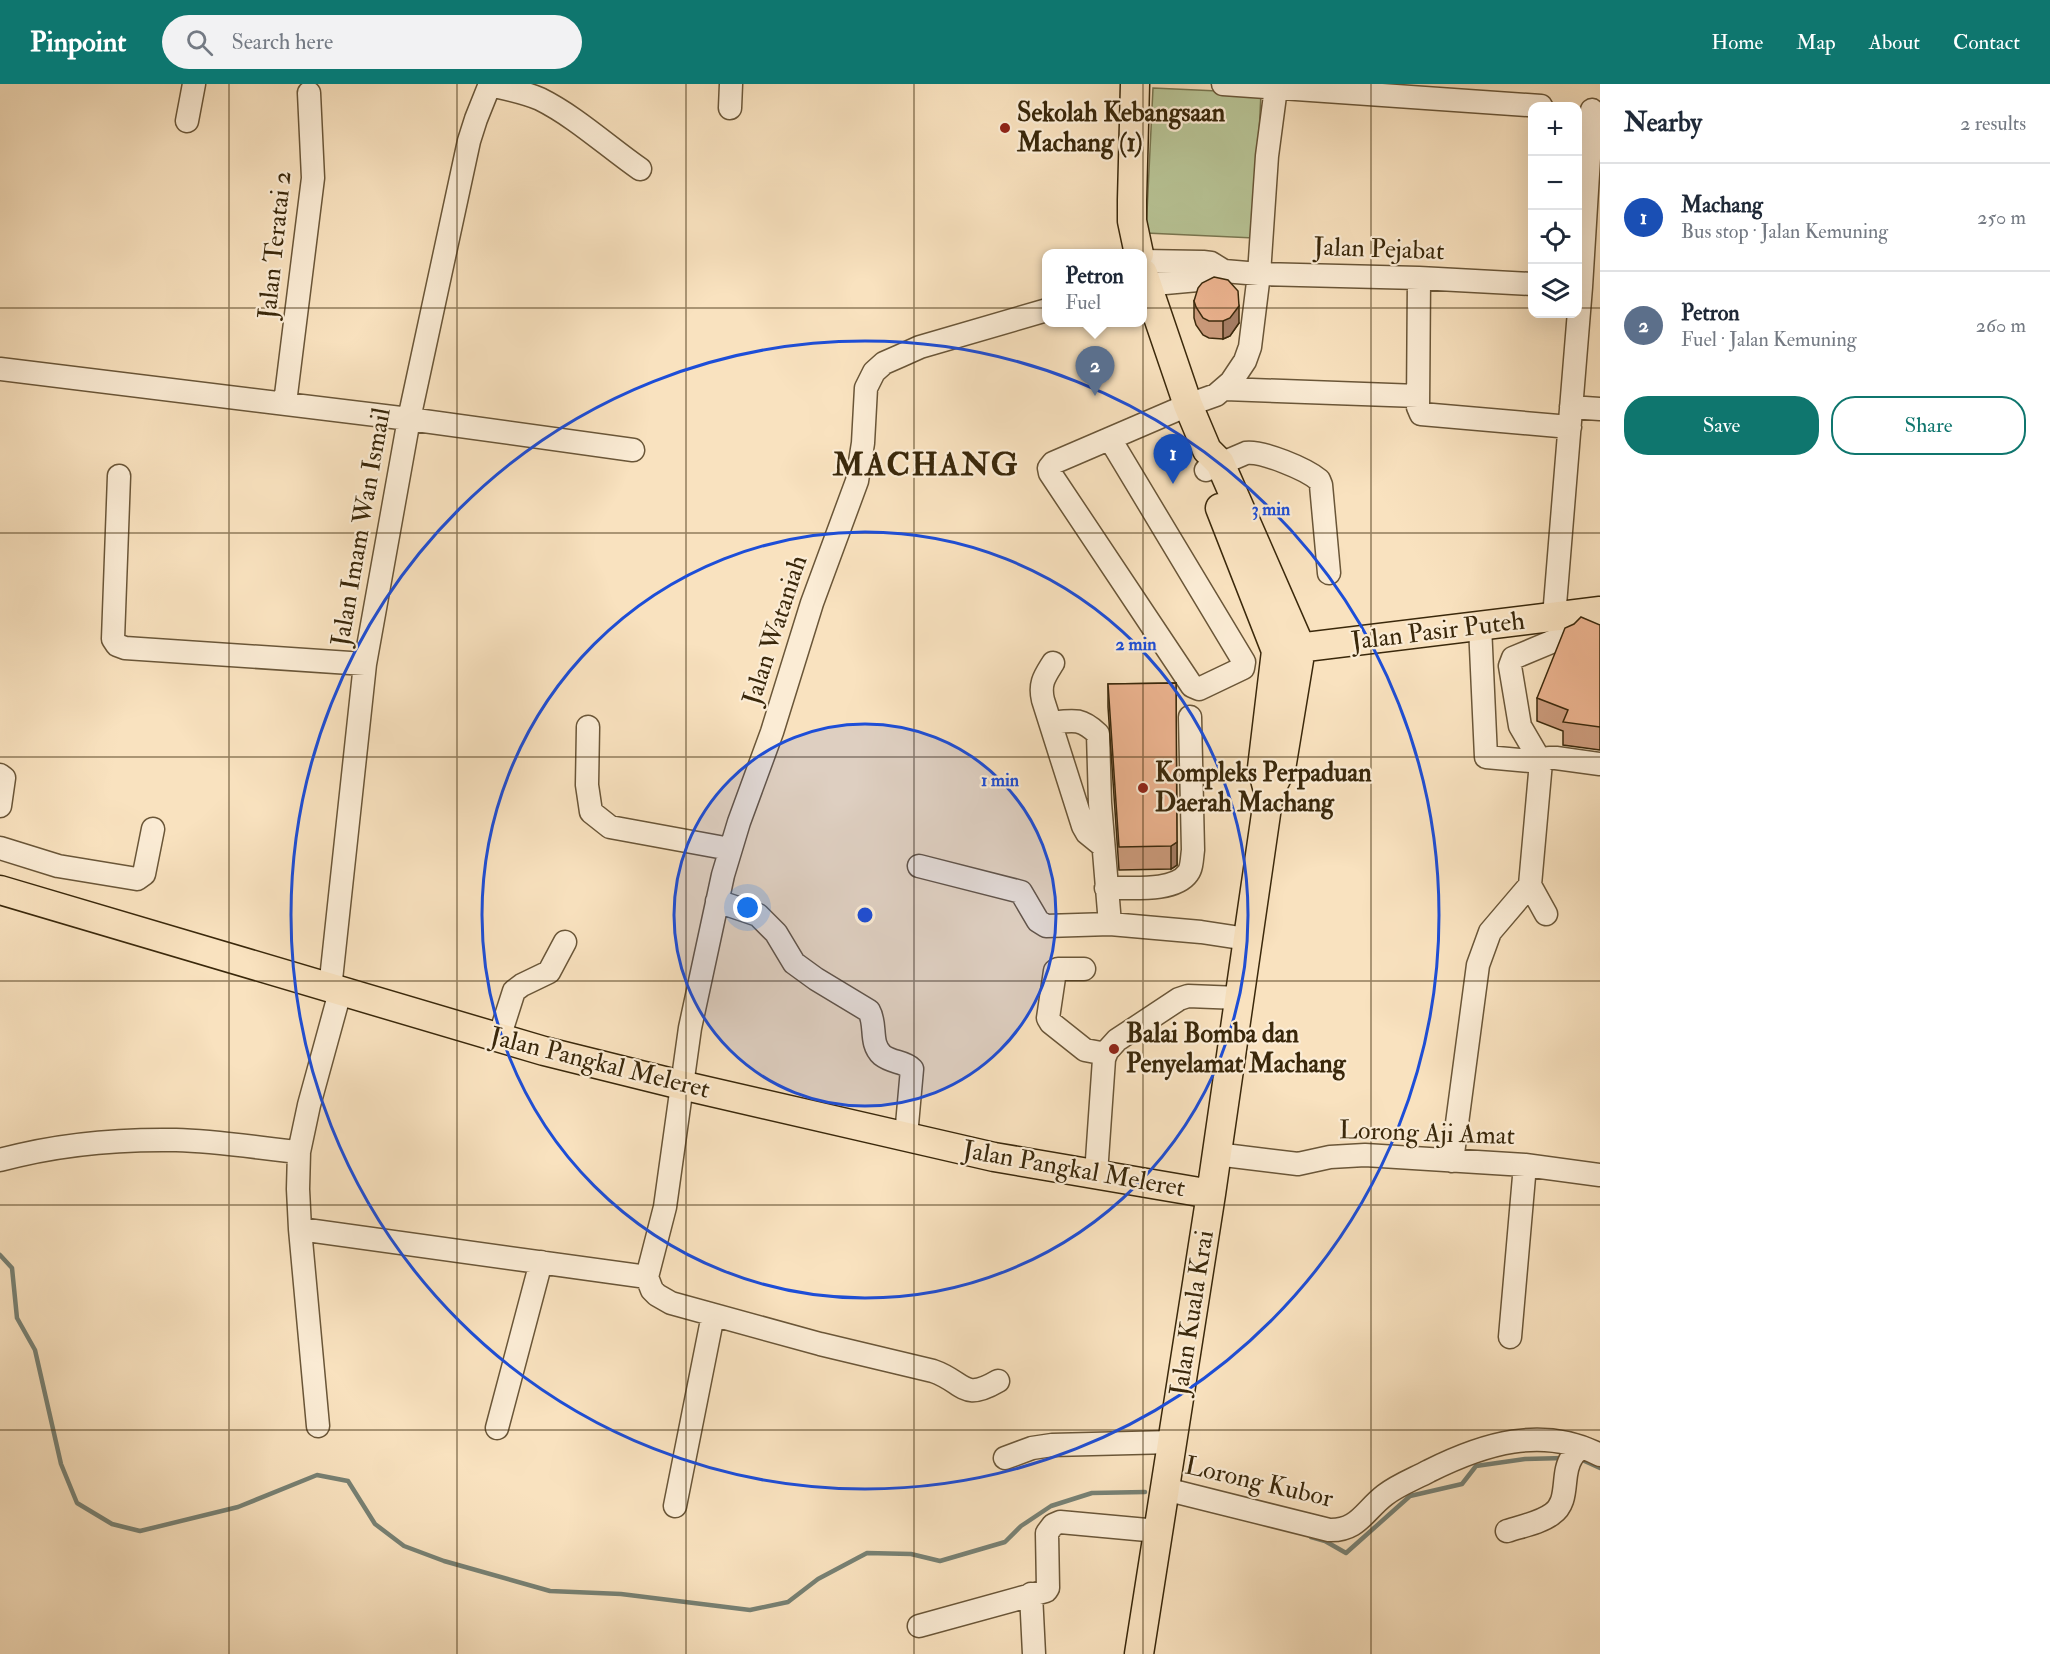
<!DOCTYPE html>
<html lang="en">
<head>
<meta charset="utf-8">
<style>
	:root { --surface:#fff; --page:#f2f2f3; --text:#1f2937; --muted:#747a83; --line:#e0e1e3; --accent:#0f766e }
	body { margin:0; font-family:"IM FELL Double Pica",serif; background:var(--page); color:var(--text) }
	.controls { position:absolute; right:18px; top:18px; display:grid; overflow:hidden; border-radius:12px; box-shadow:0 6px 24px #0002 }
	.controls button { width:54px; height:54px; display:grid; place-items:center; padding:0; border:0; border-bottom:2px solid var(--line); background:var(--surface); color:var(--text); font:30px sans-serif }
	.you { position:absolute; left:748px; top:824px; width:21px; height:21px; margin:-15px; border:4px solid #fff; border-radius:50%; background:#1a73e8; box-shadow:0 0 0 9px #1a73e833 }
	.badge { display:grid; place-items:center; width:39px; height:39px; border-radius:50%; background:var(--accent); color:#fff; font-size:20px; font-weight:700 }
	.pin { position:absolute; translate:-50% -50px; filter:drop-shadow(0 2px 3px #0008) }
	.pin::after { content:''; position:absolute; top:32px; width:21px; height:18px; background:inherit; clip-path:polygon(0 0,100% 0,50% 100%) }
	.popup { position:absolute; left:1042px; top:165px; width:105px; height:78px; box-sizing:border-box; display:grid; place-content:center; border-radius:12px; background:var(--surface); filter:drop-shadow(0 2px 4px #0005); font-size:20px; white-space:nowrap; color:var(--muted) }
	.popup b { font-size:22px; color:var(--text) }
	.popup::after { content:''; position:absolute; left:50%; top:100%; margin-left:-12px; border:12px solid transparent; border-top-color:var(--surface) }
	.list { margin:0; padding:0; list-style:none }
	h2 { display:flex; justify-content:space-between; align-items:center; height:78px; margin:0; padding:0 24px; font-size:26px }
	h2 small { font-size:20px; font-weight:400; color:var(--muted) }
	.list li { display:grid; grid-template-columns:39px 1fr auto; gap:18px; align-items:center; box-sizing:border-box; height:108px; padding:0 24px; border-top:2px solid var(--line) }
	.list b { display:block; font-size:22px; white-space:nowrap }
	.list p { margin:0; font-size:20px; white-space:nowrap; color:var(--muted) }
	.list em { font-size:20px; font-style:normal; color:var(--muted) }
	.actions { display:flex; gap:12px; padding:18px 24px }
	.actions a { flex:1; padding:14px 0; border:2px solid var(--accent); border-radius:24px; text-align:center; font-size:21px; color:var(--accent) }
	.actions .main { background:var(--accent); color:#fff }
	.icon { flex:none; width:33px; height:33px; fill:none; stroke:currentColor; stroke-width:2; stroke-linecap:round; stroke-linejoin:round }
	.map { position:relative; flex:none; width:1600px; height:1570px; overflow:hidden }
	header { display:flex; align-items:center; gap:36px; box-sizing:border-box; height:84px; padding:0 30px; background:var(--accent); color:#fff }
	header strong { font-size:28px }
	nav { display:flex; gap:33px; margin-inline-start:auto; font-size:21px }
	.search { width:420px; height:54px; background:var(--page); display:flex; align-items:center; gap:15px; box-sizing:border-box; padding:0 21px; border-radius:33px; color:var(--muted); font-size:22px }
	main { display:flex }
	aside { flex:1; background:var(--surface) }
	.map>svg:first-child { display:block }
	.green { fill:#b8c496; stroke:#797650; stroke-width:1.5 }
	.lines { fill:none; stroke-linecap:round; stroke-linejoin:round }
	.stream { stroke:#778174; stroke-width:4.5 }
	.minor-casing { stroke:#6a5638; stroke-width:25 }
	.major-casing { stroke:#3a280b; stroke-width:31 }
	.minor { stroke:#fbecd5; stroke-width:22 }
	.major { stroke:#f9e2bf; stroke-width:28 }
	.wall { fill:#cc9b7c; stroke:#3a280b; stroke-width:1.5 }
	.shaded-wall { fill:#a67e65; stroke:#3a280b; stroke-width:1.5 }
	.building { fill:#edb490; stroke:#3a280b; stroke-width:1.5 }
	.grid { fill:none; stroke:#3a280b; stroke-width:1.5; stroke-opacity:0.55 }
	.ring { fill:none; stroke:#1d4ed8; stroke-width:3 }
	.poi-dot { fill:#8f2418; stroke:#fbecd5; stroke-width:2 }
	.labels { text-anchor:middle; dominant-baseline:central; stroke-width:4.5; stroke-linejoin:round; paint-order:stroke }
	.poi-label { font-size:26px; font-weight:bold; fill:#3a280b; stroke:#fbecd5; text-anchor:start }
	.street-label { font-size:26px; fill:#3a280b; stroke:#fbecd5 }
	.district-label { font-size:32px; font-weight:bold; letter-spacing:1.5px; fill:#3a280b; stroke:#fbecd5 }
	.centre { fill:#1d4ed8; stroke:#fbecd5; stroke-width:3 }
	.ring-label { font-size:18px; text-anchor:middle; font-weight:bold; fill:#1d4ed8; stroke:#fbecd5; stroke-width:4.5; stroke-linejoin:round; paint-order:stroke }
</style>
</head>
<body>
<header>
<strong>Pinpoint</strong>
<div class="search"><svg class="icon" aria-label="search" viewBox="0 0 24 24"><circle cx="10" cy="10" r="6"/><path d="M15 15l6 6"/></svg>Search here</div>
<nav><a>Home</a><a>Map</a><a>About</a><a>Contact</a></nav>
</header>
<main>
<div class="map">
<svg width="1600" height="1570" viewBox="0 0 1600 1570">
	<rect width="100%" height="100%" fill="#f9e2bf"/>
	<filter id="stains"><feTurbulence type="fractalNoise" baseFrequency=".00333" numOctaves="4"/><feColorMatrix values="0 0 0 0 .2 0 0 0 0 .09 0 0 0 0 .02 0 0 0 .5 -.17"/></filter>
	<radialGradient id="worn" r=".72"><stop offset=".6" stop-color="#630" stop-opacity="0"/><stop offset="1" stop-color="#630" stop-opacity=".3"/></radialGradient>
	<path class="green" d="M 1153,4 L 1261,9 L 1254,154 L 1146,149 Z"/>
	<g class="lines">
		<path class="stream" d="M 0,1171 L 12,1184 L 17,1234 L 35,1266 L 61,1380 L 77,1419 L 112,1440 L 140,1447 L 238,1423 L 317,1391 L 348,1397 L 375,1440 L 404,1462 L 444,1477 L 550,1507 L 621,1510 L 750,1526 L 788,1518 L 818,1495 L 867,1469 L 911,1470 L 940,1477 L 1005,1458 L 1021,1442 L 1051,1422 L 1092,1409 L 1145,1408
			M 1578,1374 L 1600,1384
			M 1311,1453 L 1325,1457 L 1346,1469 L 1410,1412 L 1462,1400 L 1476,1382 L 1525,1375 L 1564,1374"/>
		<defs>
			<path id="minor" d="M 1223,0 L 1541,22
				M 490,1 C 507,5 524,8 540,15 C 576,33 607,62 640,85
				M 730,24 L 731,0
				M 187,37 L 194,0
				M 1143,177 L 1203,178 L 1211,179 L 1224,187 L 1259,190 L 1419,194 L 1532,200
				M 1419,194 L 1418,323 L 1421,330 L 1570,343
				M 1143,201 L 1209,195 L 1224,187
				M 0,285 L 409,335 L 633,366
				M 1225,305 L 1418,312
				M 285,319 L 313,94 L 309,9
				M 1571,323 L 1600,325
				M 1110,355 L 1244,578 L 1243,584 L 1199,605 L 1192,602 L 1050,389 L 1049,384 L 1053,379 L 1188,321 L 1216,311 L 1231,298 L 1245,277 L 1250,263 L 1259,190 L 1267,72 L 1276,4
				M 1206,386 L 1246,369 C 1263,367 1306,385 1319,396 L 1321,401 L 1329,489
				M 119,392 L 113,555 L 117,561 L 125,564 L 365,580
				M 1554,533 L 1581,203 L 1592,26
				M 1480,542 L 1486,673 L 1541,678 L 1549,674 L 1556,674 L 1600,680
				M 1053,579 C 1045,592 1039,599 1043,616 L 1083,742 L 1087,749 L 1103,762
				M 1051,639 C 1074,636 1081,634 1098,650 L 1100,719 L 1110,840
				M 588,643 L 587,701 L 591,728 L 610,743 L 730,765
				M 0,691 L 4,694 L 0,722
				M 0,764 L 58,782 L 137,795 L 144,790 L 153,745
				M 919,782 L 1021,808 L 1038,837 L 1046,842 L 1110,840 L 1201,848 L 1247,855
				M 1106,804 C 1128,803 1174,809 1188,789 C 1192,784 1192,773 1193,766 L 1190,633
				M 717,817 L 758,831 L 776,849 L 794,879 L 816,895 L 869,927 C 877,941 869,959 882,971 C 892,979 904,977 912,985 L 906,1052
				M 1546,830 L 1530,801 L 1541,678 L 1520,642 L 1510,582 L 1513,574 L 1568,551 L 1571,547 L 1569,531
				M 1084,885 L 1058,885 L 1055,887 L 1048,934 L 1051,939 L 1085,966 L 1106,970
				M 330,905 L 365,580 L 409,335 L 469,57 L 476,35 L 490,0
				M 499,954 L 514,907 L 522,901 L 549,888 L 565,858
				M 1216,1070 L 1298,1080 L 1330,1073 L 1365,1071 L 1525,1081 L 1600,1091
				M 0,1076 C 58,1060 117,1055 176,1056 C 217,1057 259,1064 299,1068
				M 1452,1077 L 1478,881 L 1490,848 L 1530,801
				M 1096,1090 L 1104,975 L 1107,967 L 1117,956 L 1179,915 L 1188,912 L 1239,914
				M 300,1145 L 647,1193
				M 1510,1253 L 1525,1081
				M 998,1297 C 962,1318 965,1298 933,1287 L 820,1260 L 671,1219 L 657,1211 L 652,1206 L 647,1193 L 665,1123 L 690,944 L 723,791 L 739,738 L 772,648 L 812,519 L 857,397 L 863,359 L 866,304 L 874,288 L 884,279 L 900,272 L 920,263 L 1047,226
				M 318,1342 L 300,1145 L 298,1105 L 299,1068 L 309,1021 L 340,908
				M 497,1344 L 541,1178
				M 1005,1374 L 1032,1364 L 1052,1361 L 1172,1358
				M 1165,1405 L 1329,1446 C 1358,1447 1364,1427 1385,1411 C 1398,1401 1414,1395 1429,1387 C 1483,1360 1542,1341 1600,1371
				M 675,1422 L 713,1231
				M 1507,1447 C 1522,1442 1540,1439 1552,1430 C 1571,1417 1560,1390 1572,1373 C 1574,1369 1579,1366 1583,1364
				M 1031,1510 L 1034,1570
				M 919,1542 L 1046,1507 L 1048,1504 L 1047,1449 L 1053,1441 L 1060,1438 L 1158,1447"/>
			<path id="major" d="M 1135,0 L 1132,116 L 1132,137 L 1139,170
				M 1143,189 L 1188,321 L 1207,366 L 1220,379 L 1301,564
				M 1220,424 L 1276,567 L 1262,684 L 1268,707
				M 1281,566 L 1600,527
				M 0,806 L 544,967 L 681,1001 L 994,1073 L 1211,1110
				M 1139,1570 L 1211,1110 L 1269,709 L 1281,685 L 1301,564"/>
		</defs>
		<use href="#minor" class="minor-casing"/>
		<use href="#major" class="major-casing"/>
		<use href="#minor" class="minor"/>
		<use href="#major" class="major"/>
	</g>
	<path class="wall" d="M 1194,217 L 1239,239 L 1230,252 L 1223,255 L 1209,254 L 1203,251 L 1196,241 L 1194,234 Z
		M 1600,541 L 1600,666 L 1563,661 L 1563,647 L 1537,637 L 1537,614 Z
		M 1176,599 L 1177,781 L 1171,785 L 1119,786 L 1108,623 L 1108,600 Z"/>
	<path class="shaded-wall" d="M 1239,222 L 1239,239 L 1230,252 L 1223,255 L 1223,237 Z
		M 1177,758 L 1177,781 L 1171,785 L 1171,762 Z"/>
	<path class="building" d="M 1214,193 L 1228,196 L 1238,207 L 1239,222 L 1230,234 L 1223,237 L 1209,237 L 1203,234 L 1196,223 L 1194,217 L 1198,204 L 1202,199 Z
		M 1581,533 L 1600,541 L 1600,643 L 1563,638 L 1568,626 L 1537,614 L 1565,544 L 1574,540 Z
		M 1176,599 L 1177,758 L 1171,762 L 1119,763 L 1108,600 Z"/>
	<path class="grid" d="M 229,0 L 229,1570M 457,0 L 457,1570M 686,0 L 686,1570M 914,0 L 914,1570M 1143,0 L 1143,1570M 1371,0 L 1371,1570M 0,224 L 1532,224M 1578,224 L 1600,224M 0,449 L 1600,449M 0,673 L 1600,673M 0,897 L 1600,897M 0,1121 L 1600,1121M 0,1346 L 1600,1346"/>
	<circle cx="865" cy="831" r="191" fill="#1d4ed8" fill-opacity=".12"/>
	<g class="ring">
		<circle cx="865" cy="831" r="191"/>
		<circle cx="865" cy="831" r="383"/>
		<circle cx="865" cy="831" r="574"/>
	</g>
	<g class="poi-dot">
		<circle cx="1005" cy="44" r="6"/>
		<circle cx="1143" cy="704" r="6"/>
		<circle cx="1114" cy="965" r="6"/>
	</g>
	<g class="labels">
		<g class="poi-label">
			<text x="1017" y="29">Sekolah Kebangsaan<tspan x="1017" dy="30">Machang (1)</tspan></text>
			<text x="1155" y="689">Kompleks Perpaduan<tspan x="1155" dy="30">Daerah Machang</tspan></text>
			<text x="1126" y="950">Balai Bomba dan<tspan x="1126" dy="30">Penyelamat Machang</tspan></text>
		</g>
		<g class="street-label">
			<text transform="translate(275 161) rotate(-84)">Jalan Teratai 2</text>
			<text transform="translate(1379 165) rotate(2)">Jalan Pejabat</text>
			<text transform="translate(361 443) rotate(-80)">Jalan Imam Wan Ismail</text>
			<text transform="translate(775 546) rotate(-72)">Jalan Wataniah</text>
			<text transform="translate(1438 547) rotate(-7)">Jalan Pasir Puteh</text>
			<text transform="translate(600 979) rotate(14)">Jalan Pangkal Meleret</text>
			<text transform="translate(1427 1049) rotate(2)">Lorong Aji Amat</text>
			<text transform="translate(1074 1085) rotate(10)">Jalan Pangkal Meleret</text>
			<text transform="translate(1192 1229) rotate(-81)">Jalan Kuala Krai</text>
			<text transform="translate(1259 1398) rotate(13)">Lorong Kubor</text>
		</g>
		<g class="district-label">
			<text x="926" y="381">MACHANG</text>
		</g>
	</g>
	<circle cx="865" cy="831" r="9" class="centre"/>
	<g class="ring-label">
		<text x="1271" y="431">3 min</text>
		<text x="1136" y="566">2 min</text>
		<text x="1000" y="702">1 min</text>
	</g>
	<rect width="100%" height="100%" filter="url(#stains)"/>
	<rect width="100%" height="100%" fill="url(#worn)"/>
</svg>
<div class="controls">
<button>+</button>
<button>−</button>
<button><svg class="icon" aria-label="locate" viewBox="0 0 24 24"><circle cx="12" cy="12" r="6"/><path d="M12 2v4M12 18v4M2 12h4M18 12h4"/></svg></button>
<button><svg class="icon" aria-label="layers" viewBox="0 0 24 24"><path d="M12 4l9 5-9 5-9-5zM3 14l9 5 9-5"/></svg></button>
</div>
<div class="you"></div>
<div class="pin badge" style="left:1173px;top:400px;background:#1a4fb4">1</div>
<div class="pin badge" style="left:1095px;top:312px;background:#5c6f8a">2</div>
<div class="popup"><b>Petron</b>Fuel</div>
</div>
<aside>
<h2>Nearby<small>2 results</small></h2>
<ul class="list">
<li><span class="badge" style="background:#1a4fb4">1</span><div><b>Machang</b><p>Bus stop · Jalan Kemuning</p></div><em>250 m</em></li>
<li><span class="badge" style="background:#5c6f8a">2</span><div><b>Petron</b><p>Fuel · Jalan Kemuning</p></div><em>260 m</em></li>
</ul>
<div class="actions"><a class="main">Save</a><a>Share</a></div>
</aside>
</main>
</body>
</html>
